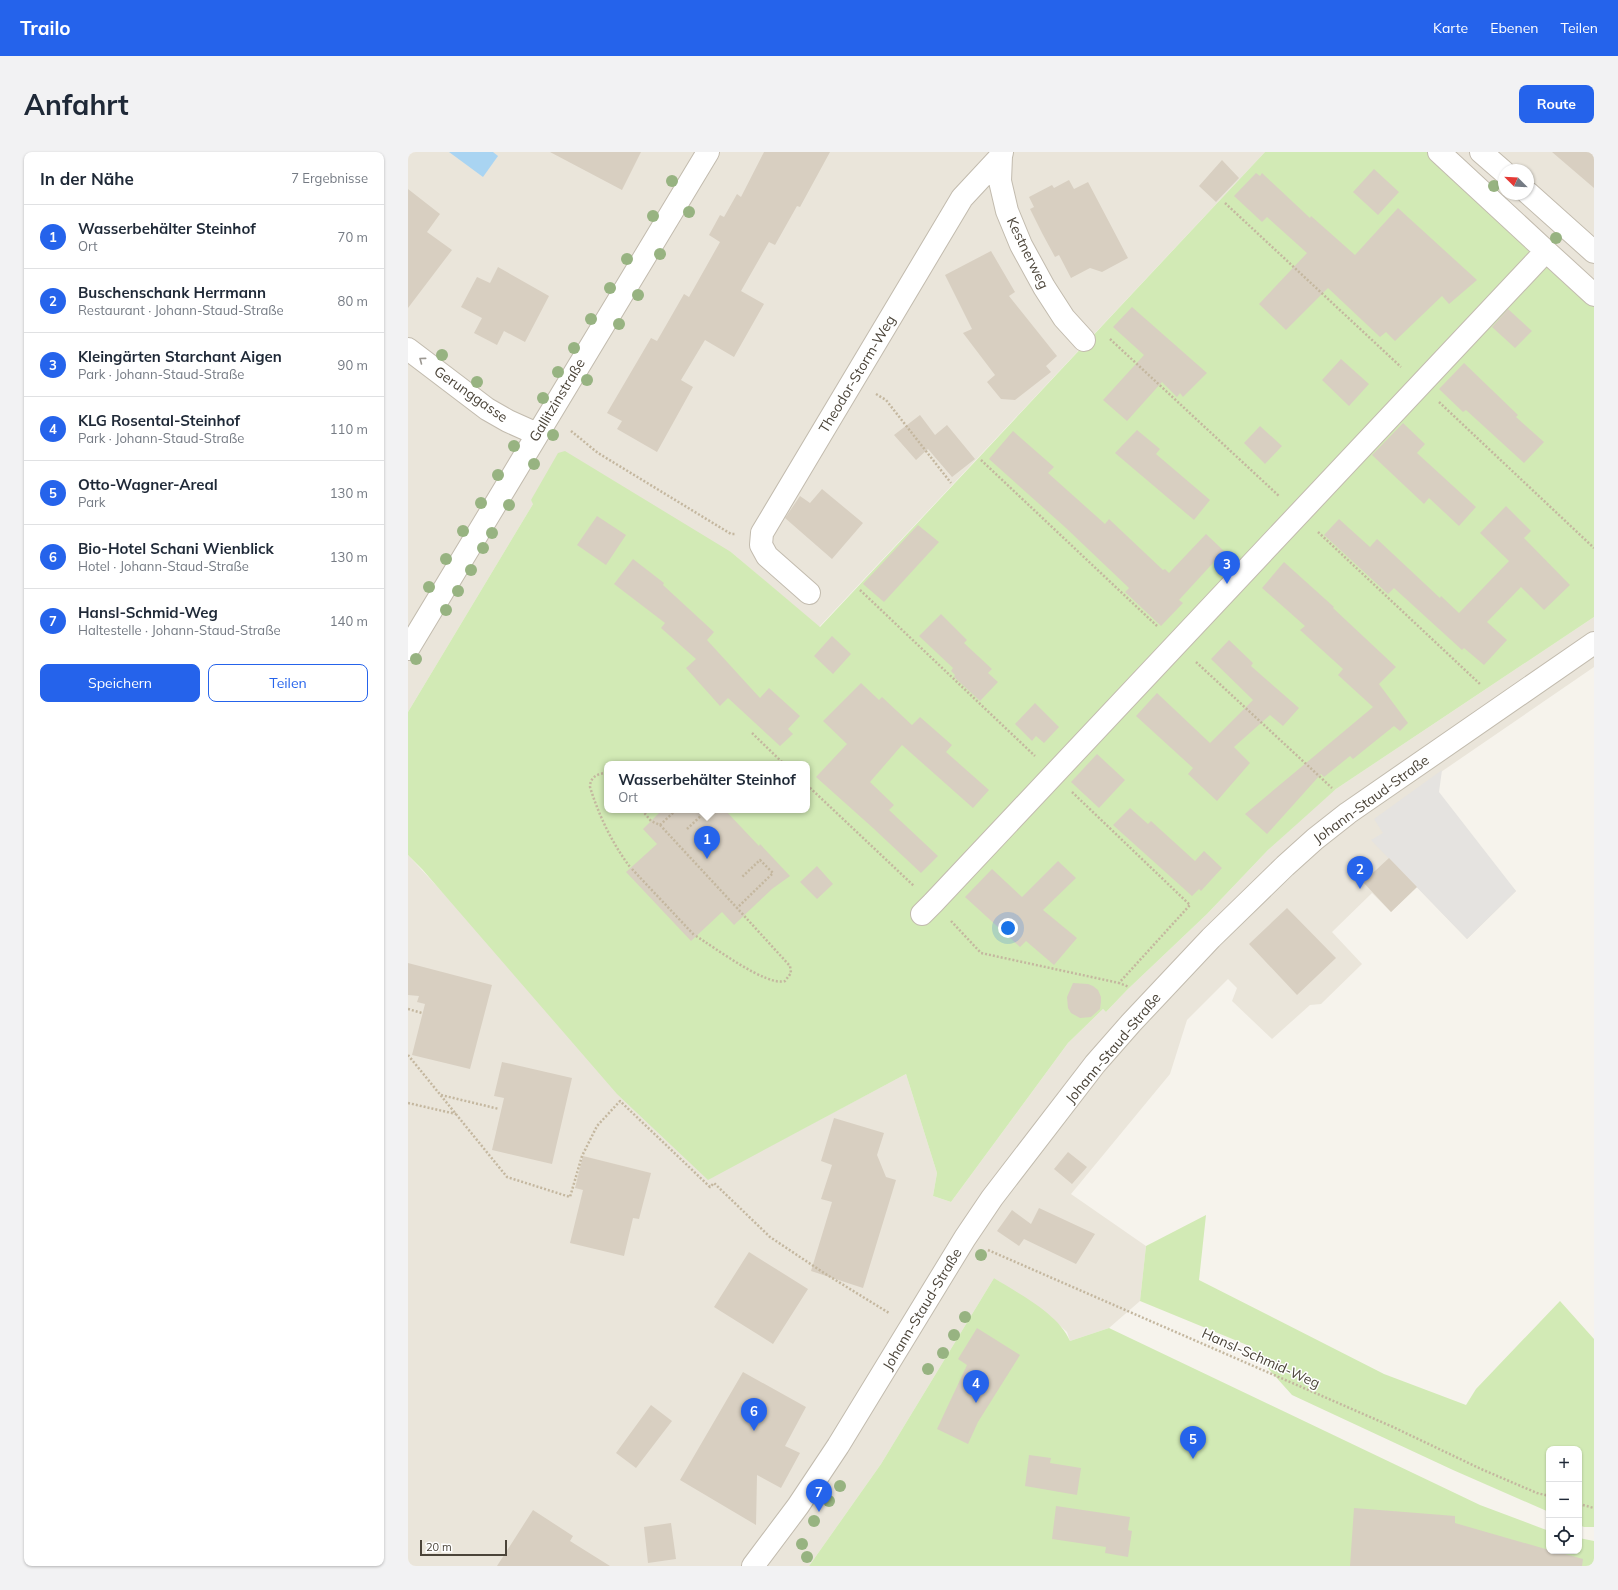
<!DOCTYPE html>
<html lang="de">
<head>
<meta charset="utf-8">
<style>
	:root { --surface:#fff; --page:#f2f2f3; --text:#1f2937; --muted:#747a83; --line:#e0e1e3; --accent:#2563eb }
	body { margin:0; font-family:Mulish,sans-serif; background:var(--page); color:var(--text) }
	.controls { position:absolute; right:12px; bottom:12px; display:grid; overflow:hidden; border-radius:8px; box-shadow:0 1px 3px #0004 }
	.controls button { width:36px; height:36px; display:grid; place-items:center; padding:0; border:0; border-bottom:1px solid var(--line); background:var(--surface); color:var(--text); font:20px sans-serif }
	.compass { position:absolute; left:1090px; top:12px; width:36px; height:36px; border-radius:50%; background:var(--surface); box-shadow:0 1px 3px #0004; rotate:294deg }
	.scale { position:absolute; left:12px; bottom:10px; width:87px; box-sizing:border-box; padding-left:4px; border:2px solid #4b4439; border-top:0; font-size:11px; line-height:14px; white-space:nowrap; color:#4b4439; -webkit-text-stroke:3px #fff; paint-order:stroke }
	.you { position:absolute; left:600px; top:776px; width:14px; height:14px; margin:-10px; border:3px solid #fff; border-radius:50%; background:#1a73e8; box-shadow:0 0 0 6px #1a73e833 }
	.badge { display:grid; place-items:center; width:26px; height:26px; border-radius:50%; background:var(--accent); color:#fff; font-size:13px; font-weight:700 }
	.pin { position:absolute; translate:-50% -33px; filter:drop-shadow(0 1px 2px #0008) }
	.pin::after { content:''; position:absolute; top:21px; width:14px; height:12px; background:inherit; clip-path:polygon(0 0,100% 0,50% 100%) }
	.popup { position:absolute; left:196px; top:609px; width:206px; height:52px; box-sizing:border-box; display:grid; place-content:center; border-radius:8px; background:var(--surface); filter:drop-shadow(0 1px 3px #0005); font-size:13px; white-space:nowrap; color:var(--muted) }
	.popup b { font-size:15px; color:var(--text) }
	.popup::after { content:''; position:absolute; left:50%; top:100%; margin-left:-8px; border:8px solid transparent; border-top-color:var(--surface) }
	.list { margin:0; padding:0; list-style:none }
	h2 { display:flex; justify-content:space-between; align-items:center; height:52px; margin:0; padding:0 16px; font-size:17px }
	h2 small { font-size:13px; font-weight:400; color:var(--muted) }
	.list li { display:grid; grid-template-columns:26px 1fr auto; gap:12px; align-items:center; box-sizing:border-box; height:64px; padding:0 16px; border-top:1px solid var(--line) }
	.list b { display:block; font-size:15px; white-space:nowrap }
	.list p { margin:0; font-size:13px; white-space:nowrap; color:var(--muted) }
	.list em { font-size:13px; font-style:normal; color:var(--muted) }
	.actions { display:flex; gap:8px; padding:12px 16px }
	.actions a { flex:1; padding:9px 0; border:1px solid var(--accent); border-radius:8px; text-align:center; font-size:14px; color:var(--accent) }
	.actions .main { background:var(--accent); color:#fff }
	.icon { flex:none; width:22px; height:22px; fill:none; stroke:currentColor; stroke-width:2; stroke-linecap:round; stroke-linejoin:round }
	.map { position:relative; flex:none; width:1186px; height:1414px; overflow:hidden; border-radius:8px }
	header { display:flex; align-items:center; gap:24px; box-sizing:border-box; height:56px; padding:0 20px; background:var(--accent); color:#fff }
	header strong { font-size:19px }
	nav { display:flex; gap:22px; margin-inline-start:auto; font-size:14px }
	.intro { display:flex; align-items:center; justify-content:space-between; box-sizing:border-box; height:96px; padding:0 24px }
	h1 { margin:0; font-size:28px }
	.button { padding:10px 18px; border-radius:8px; background:var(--accent); color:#fff; font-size:14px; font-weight:700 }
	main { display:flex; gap:24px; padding:0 24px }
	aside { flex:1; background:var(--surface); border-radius:8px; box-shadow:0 1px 3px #0004 }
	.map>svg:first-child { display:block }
	.residential { fill:#eae5da; fill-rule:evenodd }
	.green { fill:#d2eab5; fill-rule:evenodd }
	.parking { fill:#e5e3e0 }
	.water { fill:#a9d4f2 }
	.building { fill:#d8cfc1 }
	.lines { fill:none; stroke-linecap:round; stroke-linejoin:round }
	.minor-casing { stroke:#c2bbae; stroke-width:24 }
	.path { stroke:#c4b79f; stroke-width:2.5; stroke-dasharray:2 2; stroke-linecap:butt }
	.minor { stroke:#fff; stroke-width:22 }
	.tree { fill:#97b381 }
	.oneway { stroke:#9c9892 }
	.labels { text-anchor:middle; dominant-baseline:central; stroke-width:3; stroke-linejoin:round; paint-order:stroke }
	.street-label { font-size:14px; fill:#4b4439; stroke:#fff }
</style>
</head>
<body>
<header>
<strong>Trailo</strong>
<nav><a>Karte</a><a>Ebenen</a><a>Teilen</a></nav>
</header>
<div class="intro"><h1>Anfahrt</h1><a class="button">Route</a></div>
<main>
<aside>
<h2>In der Nähe<small>7 Ergebnisse</small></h2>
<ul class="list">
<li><span class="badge">1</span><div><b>Wasserbehälter Steinhof</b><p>Ort</p></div><em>70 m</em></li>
<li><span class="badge">2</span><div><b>Buschenschank Herrmann</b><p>Restaurant · Johann-Staud-Straße</p></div><em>80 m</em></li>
<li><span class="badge">3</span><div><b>Kleingärten Starchant Aigen</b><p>Park · Johann-Staud-Straße</p></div><em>90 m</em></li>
<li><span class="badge">4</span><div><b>KLG Rosental-Steinhof</b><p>Park · Johann-Staud-Straße</p></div><em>110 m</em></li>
<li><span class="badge">5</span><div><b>Otto-Wagner-Areal</b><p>Park</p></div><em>130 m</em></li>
<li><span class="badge">6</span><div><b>Bio-Hotel Schani Wienblick</b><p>Hotel · Johann-Staud-Straße</p></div><em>130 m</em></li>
<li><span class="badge">7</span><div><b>Hansl-Schmid-Weg</b><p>Haltestelle · Johann-Staud-Straße</p></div><em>140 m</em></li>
</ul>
<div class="actions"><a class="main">Speichern</a><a>Teilen</a></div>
</aside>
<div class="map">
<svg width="1186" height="1414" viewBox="0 0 1186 1414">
	<rect width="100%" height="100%" fill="#f6f3ec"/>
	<path class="residential" d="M 0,0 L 857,0 L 411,475 L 323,400 L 123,348 L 334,592 L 125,352 L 0,560 Z
		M 1039,0 L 1186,0 L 1186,130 ZM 1096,18 L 1120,18 L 1120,42 L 1096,42 Z
		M 1186,465 L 1186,515 L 1014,633 L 1108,739 L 1059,787 L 1009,735 L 983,760 L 964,741 L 924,780 L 954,812 L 913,852 L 902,853 L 864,887 L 824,849 L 829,836 L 820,827 L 779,868 L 762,922 L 663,1042 L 738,1094 L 732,1149 L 701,1176 L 662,1189 L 659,1180 L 637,1160 L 586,1126 L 473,1312 L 401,1414 L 0,1414 L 0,703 L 300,1027 L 498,922 L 529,1021 L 525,1044 L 543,1050 L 660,891 L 695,857 L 698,860 L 719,838 L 799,762 L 860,698 L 902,659 L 928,637 Z"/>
	<path class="green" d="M 857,0 L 1039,0 L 1186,130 L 1186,465 L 928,637 L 860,698 L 799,762 L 719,838 L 698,860 L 695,857 L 660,891 L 543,1050 L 525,1044 L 529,1021 L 498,922 L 300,1028 L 209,942 L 14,717 L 0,703 L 0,560 L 125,352 L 123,348 L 150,301 L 157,299 L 323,400 L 412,475 ZM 199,612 L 399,612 L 399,658 L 199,658 Z
		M 798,1063 L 791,1128 L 976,1222 L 1058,1253 L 1068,1237 L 1152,1149 L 1186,1187 L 1186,1375 L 1176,1375 L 1171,1373 L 1171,1297 L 1141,1297 L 1141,1360 L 1045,1318 L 884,1243 L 839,1193 L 732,1149 L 738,1094 Z
		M 586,1126 C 611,1142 650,1161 662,1189 L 701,1176 L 1072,1353 L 1141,1379 L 1141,1399 L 1171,1399 L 1171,1386 L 1186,1389 L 1186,1414 L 401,1414 L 473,1312 Z"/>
	<path class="parking" d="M 1034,618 L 1031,640 L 1108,739 L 1059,787 L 963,688 L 975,681 L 966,667 Z"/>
	<path class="water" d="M 41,0 L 85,0 L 90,4 L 75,25 Z"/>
	<path class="building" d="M 142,0 L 233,0 L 214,38 Z
		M 356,0 L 422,0 L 392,55 L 389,54 L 367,93 L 361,90 L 333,139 L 356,152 L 326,205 L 297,188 L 273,228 L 285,235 L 249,300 L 209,277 L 214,269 L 199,261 L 243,186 L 249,189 L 276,142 L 281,145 L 312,90 L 301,83 L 312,63 L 316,65 L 329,42 L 333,45 Z
		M 1144,0 L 1186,0 L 1186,36 Z
		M 814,8 L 831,26 L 808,50 L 791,34 Z
		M 966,17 L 991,40 L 970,63 L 945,40 Z
		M 848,21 L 852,24 L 854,21 L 902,66 L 903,64 L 947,103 L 990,56 L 1069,128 L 1041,152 L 1034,144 L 987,189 L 978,180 L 972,185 L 920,136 L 878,178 L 851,152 L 899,101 L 859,65 L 854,70 L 826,44 Z
		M 661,28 L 666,37 L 680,30 L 720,106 L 694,120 L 682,116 L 663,126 L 651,103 L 647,105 L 634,81 L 622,57 L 626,55 L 621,45 L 644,33 L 646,36 Z
		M 0,37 L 32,62 L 19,80 L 44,98 L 0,156 Z
		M 583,99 L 607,140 L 601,144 L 649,204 L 638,214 L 643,220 L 607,248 L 593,247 L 579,230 L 587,223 L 555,181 L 564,177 L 537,123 Z
		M 90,115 L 141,144 L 117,190 L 96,179 L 89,193 L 66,181 L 74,166 L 53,155 L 69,125 L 82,131 Z
		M 724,155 L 799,221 L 775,245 L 772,241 L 769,245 L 754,230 L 719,269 L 695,248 L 736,203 L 705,175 Z
		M 1100,157 L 1124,179 L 1107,196 L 1084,175 Z
		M 933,207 L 961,232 L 941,254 L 914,228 Z
		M 1056,211 L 1110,263 L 1108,265 L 1136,290 L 1116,311 L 1058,258 L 1055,260 L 1031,237 Z
		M 512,263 L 527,283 L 539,273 L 567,307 L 544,325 L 520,297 L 508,308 L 486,283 Z
		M 995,271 L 1017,292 L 1009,301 L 1068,355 L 1051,374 L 1021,346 L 1016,352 L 964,303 Z
		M 852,274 L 874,294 L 857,312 L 836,291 Z
		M 729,278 L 752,297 L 748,302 L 802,348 L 786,368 L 707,301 Z
		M 605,279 L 646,315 L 640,321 L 697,372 L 701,367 L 755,418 L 757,417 L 761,421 L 798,382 L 816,399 L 771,448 L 775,451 L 753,474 L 717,440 L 721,436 L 658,376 L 581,307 Z
		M 414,337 L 455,371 L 424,407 L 377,366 L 392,344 L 402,351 Z
		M 1098,354 L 1123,379 L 1116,386 L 1162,433 L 1136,458 L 1113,435 L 1079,470 L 1099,488 L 1076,513 L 1056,496 L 1054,498 L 986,436 L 980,442 L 916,383 L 931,367 L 962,395 L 969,387 L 1032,446 L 1033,444 L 1051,461 L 1101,409 L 1072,381 Z
		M 189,364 L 218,383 L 198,413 L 169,393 Z
		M 510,373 L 531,390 L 476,450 L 455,432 Z
		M 225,407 L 256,431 L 255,433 L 306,480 L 299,488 L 352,546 L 361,536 L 392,564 L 380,577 L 385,582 L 372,594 L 320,546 L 312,554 L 278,516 L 288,507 L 253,476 L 257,471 L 206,432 Z
		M 876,410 L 926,455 L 925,456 L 988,515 L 971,532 L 1000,571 L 992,579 L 986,574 L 945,607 L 942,604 L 916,625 L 913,622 L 859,682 L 837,662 L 965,555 L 930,523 L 935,517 L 892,478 L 897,474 L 854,436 Z
		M 533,462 L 559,488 L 556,491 L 584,517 L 580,521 L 590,530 L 572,549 L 546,525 L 547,523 L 543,519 L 545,516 L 511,484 Z
		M 424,484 L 443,502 L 425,522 L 406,504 Z
		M 821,488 L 845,511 L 843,514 L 891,556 L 875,574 L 862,563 L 826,595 L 842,611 L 809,649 L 780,622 L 785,616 L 728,564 L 749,541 L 802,591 L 845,548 L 803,507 Z
		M 453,531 L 471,548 L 474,545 L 504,573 L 512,565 L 544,593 L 538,600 L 581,638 L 565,656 L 494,593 L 462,630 L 486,653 L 481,658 L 530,704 L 513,721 L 465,676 L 408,625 L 439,592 L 415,569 Z
		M 627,551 L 651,575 L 636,591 L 628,584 L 624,589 L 607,572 Z
		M 689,602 L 717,628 L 691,656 L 663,630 Z
		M 722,656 L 740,672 L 743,669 L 787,709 L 796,699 L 814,716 L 793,739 L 791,737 L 784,744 L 705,673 Z
		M 254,658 L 317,658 L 351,694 L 352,692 L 382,724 L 364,737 L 326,773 L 314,760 L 283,789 L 218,720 L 249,692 L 235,677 Z
		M 981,706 L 1009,735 L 983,760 L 955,730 Z
		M 650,709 L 668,726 L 635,758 L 669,786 L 646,813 L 618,789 L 612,795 L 557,745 L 584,717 L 614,745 Z
		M 409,714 L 425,732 L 409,747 L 392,730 Z
		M 879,756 L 928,806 L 889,843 L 841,792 Z
		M 0,811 L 84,833 L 62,917 L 4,903 L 17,852 L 9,850 L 11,844 L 0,843 Z
		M 665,831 L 680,832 L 685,834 L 690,838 L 693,845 L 693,850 L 692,857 L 683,865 L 672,866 L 663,861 L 660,856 L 659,845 Z
		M 94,910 L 164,926 L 144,1012 L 84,998 L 96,946 L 86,944 Z
		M 426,966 L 476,981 L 469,1003 L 478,1025 L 488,1028 L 455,1136 L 403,1119 L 424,1050 L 413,1047 L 424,1013 L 413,1009 Z
		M 660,1000 L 679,1015 L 664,1032 L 646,1017 Z
		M 175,1004 L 243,1021 L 231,1067 L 225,1066 L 216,1104 L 162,1091 L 175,1038 L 167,1036 Z
		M 631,1056 L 687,1082 L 668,1112 L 616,1087 L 611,1094 L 589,1079 L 604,1058 L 623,1072 Z
		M 341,1100 L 400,1137 L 365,1192 L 306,1155 Z
		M 569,1176 L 612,1203 L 570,1270 L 560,1292 L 529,1277 L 559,1213 L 550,1207 Z
		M 335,1220 L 398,1255 L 377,1294 L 392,1301 L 373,1336 L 349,1323 L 348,1373 L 272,1328 Z
		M 243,1253 L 264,1269 L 228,1316 L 208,1301 Z
		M 621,1303 L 643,1306 L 642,1311 L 673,1316 L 669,1343 L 617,1334 Z
		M 648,1354 L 722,1365 L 720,1378 L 724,1379 L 720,1405 L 697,1401 L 698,1395 L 644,1387 Z
		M 946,1356 L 1047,1364 L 1047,1371 L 1141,1398 L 1141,1399 L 1146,1399 L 1175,1407 L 1174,1414 L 942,1414 Z
		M 125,1358 L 165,1384 L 162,1389 L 202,1414 L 89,1414 Z
		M 263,1371 L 268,1407 L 240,1411 L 236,1375 Z"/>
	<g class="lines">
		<defs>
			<path id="minor" d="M 1031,0 L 1138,99
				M 1073,0 L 1096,20
				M 593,4 L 592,29 L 599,59 L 613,93 L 636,135 L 656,166 L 676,188
				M 1120,41 L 1186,100
				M 0,197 L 79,257 L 100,269 L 129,282
				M 401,441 L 359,404 L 353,393 L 354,381 L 554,46 L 593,4 L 594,0
				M 0,497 L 300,0
				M 514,762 L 525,751 L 1138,99 L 1186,143
				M 345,1414 L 390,1354 L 430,1294 L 557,1086 L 584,1046 L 687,912 L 723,871 L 803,786 L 877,714 L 907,687 L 940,661 L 1186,491"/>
		</defs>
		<use href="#minor" class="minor-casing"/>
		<path class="path" d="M 817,51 L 993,215
			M 702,187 L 871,344
			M 468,242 L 478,248 L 543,331
			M 1031,250 L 1186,396
			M 163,279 L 190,301 L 323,382 L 327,382
			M 573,308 L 749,474
			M 910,380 L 1073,533
			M 452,438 L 627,604
			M 788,510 L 924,636
			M 344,581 L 376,612
			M 199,621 C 190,621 182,625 182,635 C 191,664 204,691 222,715
			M 399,633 L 506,734
			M 664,640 L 782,753 L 711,831 L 721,835
			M 234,658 L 243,669 L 252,673 L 268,658
			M 252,673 L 329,756 L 365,721 L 352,708 L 333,726
			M 279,677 L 299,658
			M 224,717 L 287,784
			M 543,769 L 573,801 L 711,831
			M 288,784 C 306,795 359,835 377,829 L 383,821 L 382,814 L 329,756
			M 0,857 L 14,861
			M 0,903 L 99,1025 L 162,1045 L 174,1004 L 189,974 L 212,949 L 302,1035 L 306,1031 L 362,1085 L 416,1121 L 481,1161
			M 33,943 L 91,957
			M 0,951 L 48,962
			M 580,1098 L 985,1275 L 1073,1317 L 1129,1341 L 1141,1344
			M 1171,1352 L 1186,1356"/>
		<use href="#minor" class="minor"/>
	</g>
	<g class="tree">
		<circle cx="264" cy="29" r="6"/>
		<circle cx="1086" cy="34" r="6"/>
		<circle cx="281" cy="60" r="6"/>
		<circle cx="245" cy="64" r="6"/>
		<circle cx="1148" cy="86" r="6"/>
		<circle cx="252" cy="102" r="6"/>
		<circle cx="219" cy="107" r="6"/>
		<circle cx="202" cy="136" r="6"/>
		<circle cx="230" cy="143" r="6"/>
		<circle cx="183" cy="167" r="6"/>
		<circle cx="211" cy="172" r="6"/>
		<circle cx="166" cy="196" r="6"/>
		<circle cx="34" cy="203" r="6"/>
		<circle cx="150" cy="220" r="6"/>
		<circle cx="179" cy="228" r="6"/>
		<circle cx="69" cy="230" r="6"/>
		<circle cx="135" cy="246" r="6"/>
		<circle cx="145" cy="283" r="6"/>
		<circle cx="106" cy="294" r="6"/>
		<circle cx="126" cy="312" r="6"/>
		<circle cx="90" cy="323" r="6"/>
		<circle cx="73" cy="351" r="6"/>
		<circle cx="101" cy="353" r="6"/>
		<circle cx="55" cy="379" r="6"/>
		<circle cx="84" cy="381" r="6"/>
		<circle cx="75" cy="396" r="6"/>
		<circle cx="38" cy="407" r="6"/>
		<circle cx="63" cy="418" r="6"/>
		<circle cx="21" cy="435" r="6"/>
		<circle cx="50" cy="439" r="6"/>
		<circle cx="38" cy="458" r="6"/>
		<circle cx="8" cy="507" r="6"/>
		<circle cx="573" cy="1103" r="6"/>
		<circle cx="557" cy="1165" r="6"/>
		<circle cx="546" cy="1183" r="6"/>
		<circle cx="535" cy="1201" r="6"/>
		<circle cx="520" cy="1217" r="6"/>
		<circle cx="432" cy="1334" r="6"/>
		<circle cx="421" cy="1349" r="6"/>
		<circle cx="406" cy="1369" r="6"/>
		<circle cx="394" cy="1392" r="6"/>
		<circle cx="399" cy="1405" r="6"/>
	</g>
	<defs><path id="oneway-chevron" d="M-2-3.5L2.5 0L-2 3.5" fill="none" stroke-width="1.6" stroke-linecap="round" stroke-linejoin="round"/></defs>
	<use class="oneway" href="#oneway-chevron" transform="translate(14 208) rotate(-143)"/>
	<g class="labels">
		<g class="street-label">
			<text transform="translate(620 101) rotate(64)">Kestnerweg</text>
			<text transform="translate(449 222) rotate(-59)">Theodor-Storm-Weg</text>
			<text transform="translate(63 242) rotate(35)">Gerunggasse</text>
			<text transform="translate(149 248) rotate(-59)">Gallitzinstraße</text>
			<text transform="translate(963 647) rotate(-36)">Johann-Staud-Straße</text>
			<text transform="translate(705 896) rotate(-50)">Johann-Staud-Straße</text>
			<text transform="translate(514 1157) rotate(-59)">Johann-Staud-Straße</text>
			<text transform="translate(853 1206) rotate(24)">Hansl-Schmid-Weg</text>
		</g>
	</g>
</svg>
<div class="controls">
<button>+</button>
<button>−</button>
<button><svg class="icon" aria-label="locate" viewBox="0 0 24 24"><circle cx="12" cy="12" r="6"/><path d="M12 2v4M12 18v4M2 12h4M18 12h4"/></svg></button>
</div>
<svg class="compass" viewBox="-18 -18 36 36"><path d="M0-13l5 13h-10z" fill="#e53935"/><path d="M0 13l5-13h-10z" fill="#747a83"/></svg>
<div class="scale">20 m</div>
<div class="you"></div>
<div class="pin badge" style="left:299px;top:707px">1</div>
<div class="popup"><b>Wasserbehälter Steinhof</b>Ort</div>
<div class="pin badge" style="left:952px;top:737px">2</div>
<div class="pin badge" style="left:819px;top:432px">3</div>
<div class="pin badge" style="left:568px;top:1251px">4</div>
<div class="pin badge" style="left:785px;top:1307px">5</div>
<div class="pin badge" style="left:346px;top:1279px">6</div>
<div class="pin badge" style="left:411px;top:1360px">7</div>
</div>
</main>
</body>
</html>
